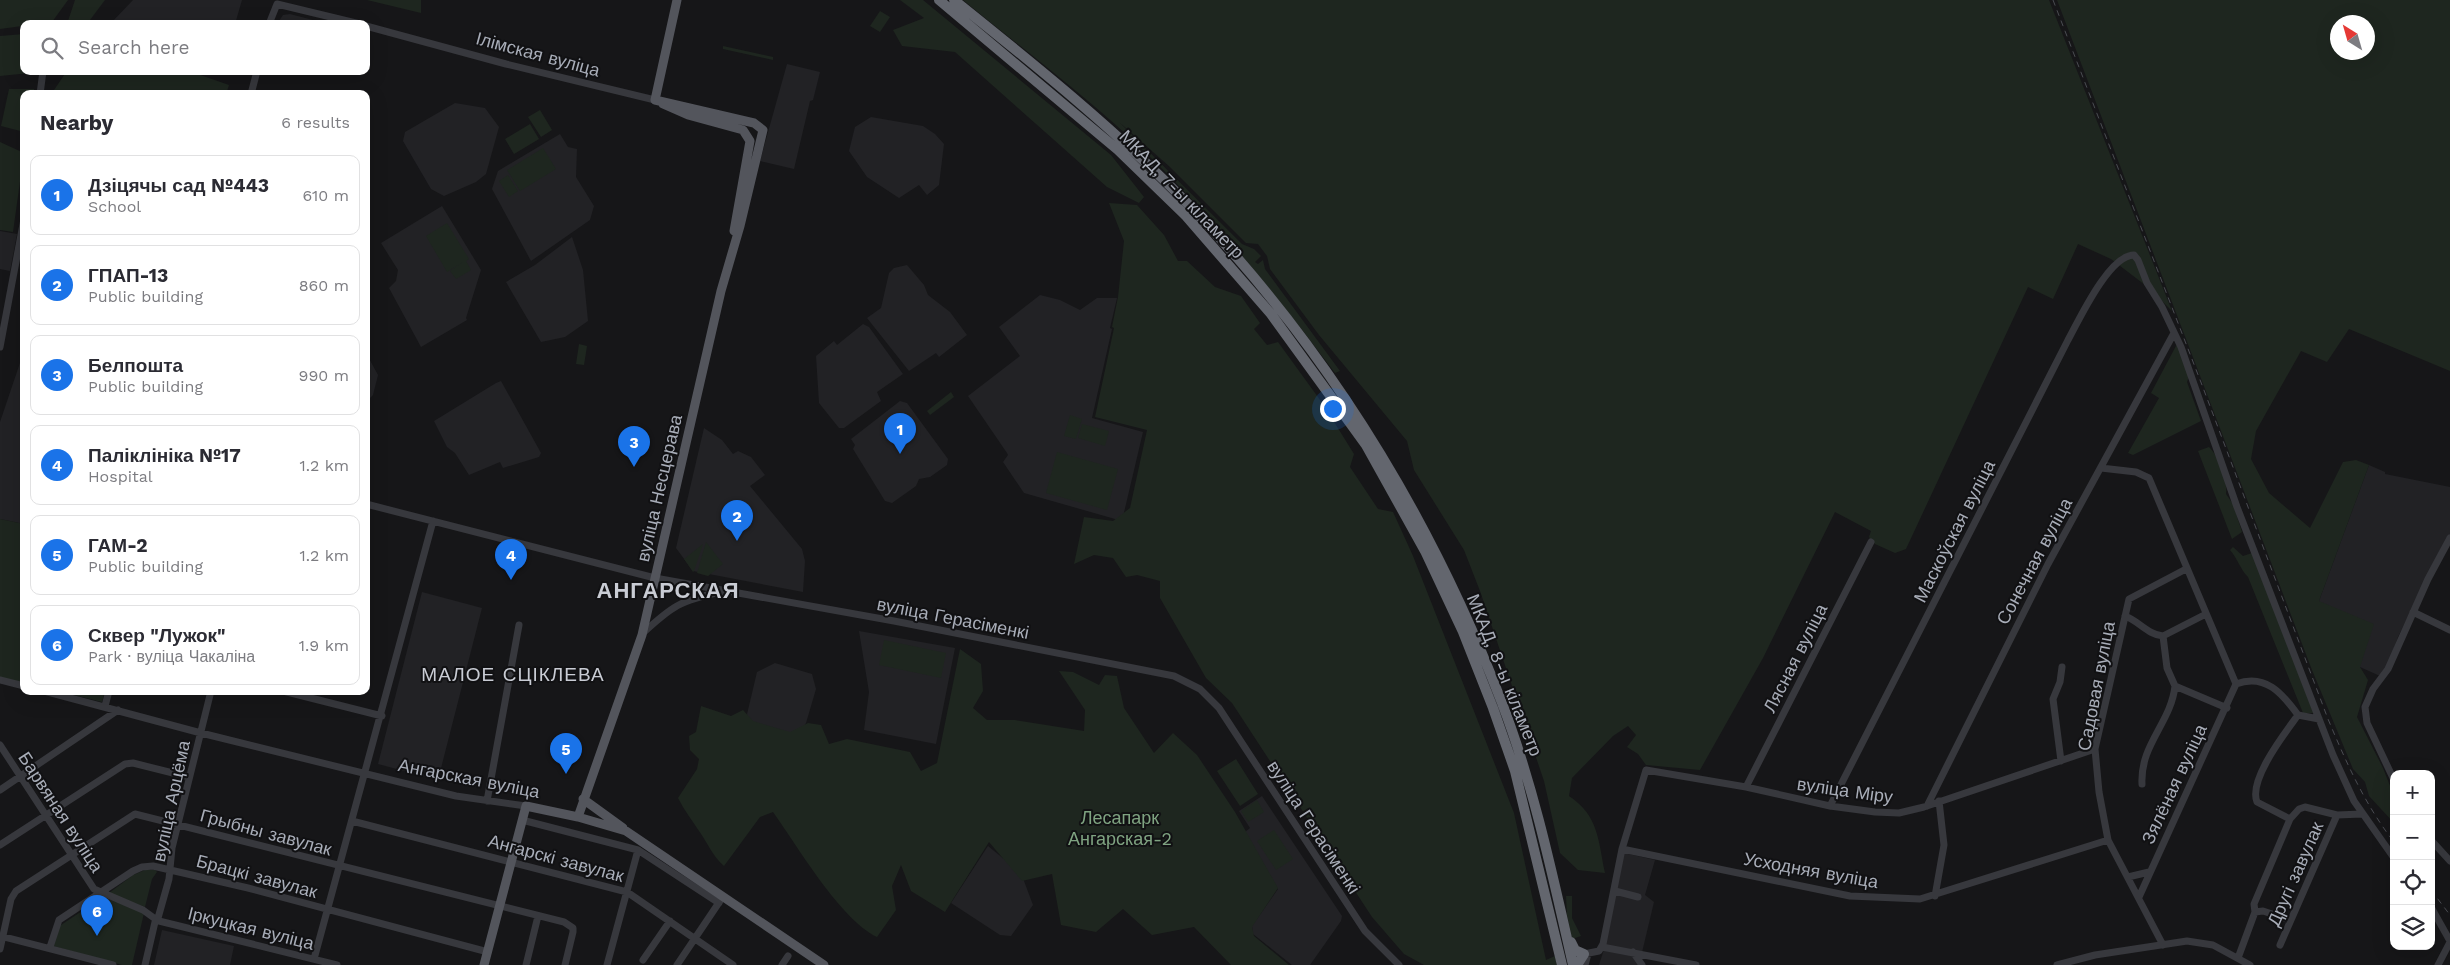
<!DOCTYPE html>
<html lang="en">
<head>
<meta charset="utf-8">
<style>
	:root { --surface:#fff; --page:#f7f7f7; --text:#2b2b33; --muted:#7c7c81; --line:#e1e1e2; --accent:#1a73e8 }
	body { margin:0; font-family:"Work Sans",sans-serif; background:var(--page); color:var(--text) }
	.controls { position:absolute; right:15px; bottom:15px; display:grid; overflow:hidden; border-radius:10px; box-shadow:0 5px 20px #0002 }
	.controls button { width:45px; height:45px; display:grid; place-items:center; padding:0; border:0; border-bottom:1px solid var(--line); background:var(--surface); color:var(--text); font:25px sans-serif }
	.compass { position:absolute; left:2330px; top:15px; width:45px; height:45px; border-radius:50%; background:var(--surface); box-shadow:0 5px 20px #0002; rotate:323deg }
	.you { position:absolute; left:1332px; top:408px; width:18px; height:18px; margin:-12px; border:4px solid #fff; border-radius:50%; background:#1a73e8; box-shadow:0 0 0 8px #1a73e833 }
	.badge { display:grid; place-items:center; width:32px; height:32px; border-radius:50%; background:var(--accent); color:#fff; font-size:16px; font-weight:700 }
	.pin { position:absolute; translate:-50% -41px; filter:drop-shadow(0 1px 2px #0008) }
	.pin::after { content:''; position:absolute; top:26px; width:18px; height:15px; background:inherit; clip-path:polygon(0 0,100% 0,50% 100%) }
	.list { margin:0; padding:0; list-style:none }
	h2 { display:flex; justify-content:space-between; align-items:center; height:65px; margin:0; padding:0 20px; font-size:21px }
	h2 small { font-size:16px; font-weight:400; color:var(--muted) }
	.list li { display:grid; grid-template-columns:32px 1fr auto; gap:15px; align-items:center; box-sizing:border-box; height:80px; margin:0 10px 10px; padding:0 10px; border:1px solid var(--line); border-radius:10px }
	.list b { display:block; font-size:19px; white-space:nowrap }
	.list p { margin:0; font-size:16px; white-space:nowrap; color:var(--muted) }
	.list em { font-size:16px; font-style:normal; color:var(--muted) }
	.icon { flex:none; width:28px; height:28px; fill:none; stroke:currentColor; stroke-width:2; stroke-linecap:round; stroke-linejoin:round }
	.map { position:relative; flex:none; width:2450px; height:965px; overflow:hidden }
	.search { position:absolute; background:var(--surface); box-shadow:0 5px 20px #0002; left:20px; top:20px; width:350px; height:55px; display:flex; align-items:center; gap:12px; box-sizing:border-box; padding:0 18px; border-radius:10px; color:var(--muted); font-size:19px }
	.panel { position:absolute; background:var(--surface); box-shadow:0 5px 20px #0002; left:20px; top:90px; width:350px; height:605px; border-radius:10px }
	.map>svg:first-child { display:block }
	.built { fill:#222225 }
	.green { fill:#1e261f; fill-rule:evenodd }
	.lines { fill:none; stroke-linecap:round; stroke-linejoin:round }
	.minor { stroke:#37383d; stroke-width:7 }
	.major { stroke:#53555c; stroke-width:9 }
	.highway { stroke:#63666e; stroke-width:10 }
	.rail { stroke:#4a4c52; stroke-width:1; stroke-dasharray:6 5; stroke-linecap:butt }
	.labels { text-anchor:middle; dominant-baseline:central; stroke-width:4; stroke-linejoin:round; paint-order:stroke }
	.street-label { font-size:18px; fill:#a8adb8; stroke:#111113 }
	.park-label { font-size:18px; fill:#7fa381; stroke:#111113 }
	.neighbourhood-label { font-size:19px; letter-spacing:1px; fill:#c9ccd4; stroke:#111113 }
	.district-label { font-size:22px; font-weight:bold; letter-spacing:1px; fill:#c9ccd4; stroke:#111113 }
</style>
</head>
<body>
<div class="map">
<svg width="2450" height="965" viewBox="0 0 2450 965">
	<rect width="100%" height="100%" fill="#161618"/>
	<path class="built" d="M 133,0 L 242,0 L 235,24 L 113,24 L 112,22 Z
		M 290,14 L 328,24 L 277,24 L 283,15 Z
		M 787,64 L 820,72 L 813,100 L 810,101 L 794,169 L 760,161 Z
		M 455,103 L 485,108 L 499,127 L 486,174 L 476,182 L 444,196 L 431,189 L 403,141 L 405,132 Z
		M 871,117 L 923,126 L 935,134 L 944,144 L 939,185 L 927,195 L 919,185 L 899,198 L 867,177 L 849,151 L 855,127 Z
		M 560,134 L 568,147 L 577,149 L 576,177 L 594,206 L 590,220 L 531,261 L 492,189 L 498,171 Z
		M 442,206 L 481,270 L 466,318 L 467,320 L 421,347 L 389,288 L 396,281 L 398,270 L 381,243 Z
		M 0,231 L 17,234 L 10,271 L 0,269 Z
		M 572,237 L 583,270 L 588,321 L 565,337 L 541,342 L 506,282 L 535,265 Z
		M 907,265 L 924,285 L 928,295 L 950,312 L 967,335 L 939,357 L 936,353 L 909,371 L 867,318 L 881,308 L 889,273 L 894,268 Z
		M 1040,295 L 1060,300 L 1080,310 L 1097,298 L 1117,298 L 1110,328 L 1112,329 L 1092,418 L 1143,432 L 1122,521 L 1024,493 L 1003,462 L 1008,455 L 1007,453 L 968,396 L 1020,356 L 999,327 Z
		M 863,324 L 869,327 L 903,374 L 877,392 L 881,401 L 844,428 L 839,428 L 819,403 L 816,356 L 834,341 L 837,345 Z
		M 24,351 L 24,524 L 0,519 L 0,422 Z
		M 366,353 L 378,375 L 373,395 L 366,402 Z
		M 501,381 L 541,453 L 539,457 L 503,468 L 500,462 L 469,475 L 455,453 L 447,447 L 434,421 L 496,383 Z
		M 900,401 L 907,403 L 948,459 L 947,465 L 930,477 L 919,479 L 916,486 L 892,503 L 885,501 L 853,449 L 855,445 L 851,439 Z
		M 704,428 L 722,440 L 733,454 L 738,451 L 751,457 L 765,475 L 750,486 L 802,549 L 805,561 L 803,592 L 693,571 L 676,548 Z
		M 2369,465 L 2385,472 L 2385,474 L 2450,487 L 2450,534 L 2446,538 L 2398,637 L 2386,671 L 2380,676 L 2360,667 L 2319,601 Z
		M 422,592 L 482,608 L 438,780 L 378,764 Z
		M 859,631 L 955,648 L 936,744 L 864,730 L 869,692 Z
		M 775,663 L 812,674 L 816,689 L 806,723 L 782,760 L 744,727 L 757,672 Z
		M 1262,796 L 1342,916 L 1341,921 L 1310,965 L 1292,965 L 1253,934 L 1252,926 L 1278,889 L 1245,832 L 1250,828 L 1239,811 Z
		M 988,846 L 1021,873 L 1033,905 L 1011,936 L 1000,935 L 951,903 Z
		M 1624,853 L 1655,860 L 1645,895 L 1654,902 L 1639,965 L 1599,965 L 1606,943 Z
		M 162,930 L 234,946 L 230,965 L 154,965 Z"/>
	<path class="green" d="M 0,0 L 68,0 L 52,22 L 0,29 Z
		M 75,0 L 105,0 L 87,24 L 67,24 Z
		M 367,0 L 421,0 L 421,13 Z
		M 900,0 L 923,0 L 1111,155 L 1144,197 L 1139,203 L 1107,187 L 955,52 L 902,46 L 893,30 L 924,18 Z
		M 963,0 L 2049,0 L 2172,311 L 2149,288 L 2111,259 L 2078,244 L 2053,299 L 2028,287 L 1906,549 L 1895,553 L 1875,544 L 1869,537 L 1871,531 L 1835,512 L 1763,658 L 1700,770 L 1646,765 L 1638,754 L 1627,747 L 1636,735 L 1628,726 L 1613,736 L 1572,778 L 1569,796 C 1599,816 1598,840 1605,873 L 1578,870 L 1560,853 L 1544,781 L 1480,591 L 1464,550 L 1414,470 L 1407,441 L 1319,335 L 1270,269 L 1267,256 L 1258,244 L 1246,243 L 1170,167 L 1119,122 L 1242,244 L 1254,249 L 1261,256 L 1255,262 L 1258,264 L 1263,260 L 1265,269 L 1340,371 L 1335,373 C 1277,296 1216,220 1146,153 C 1089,98 1024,50 963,0 Z
		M 2057,0 L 2450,0 L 2450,371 L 2349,329 L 2327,362 L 2301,351 L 2256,431 L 2251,459 L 2269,493 L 2310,528 L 2343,462 L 2356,460 L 2369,465 L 2319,601 L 2374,624 L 2360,667 L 2368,680 L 2357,717 L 2383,768 L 2394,796 L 2394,823 L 2369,796 L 2365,782 L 2353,769 L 2312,670 ZM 2368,22 L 2368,52 L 2338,52 L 2338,22 Z
		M 880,11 L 890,17 L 880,32 L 870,26 Z
		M 24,34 L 24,71 L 30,71 L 30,73 L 0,76 L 0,36 Z
		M 723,46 L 773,57 L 773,60 L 723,49 Z
		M 67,71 L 189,71 L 229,85 L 226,94 L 75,94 L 54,90 Z
		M 9,89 L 34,89 L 34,94 L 24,94 L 24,132 L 1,126 Z
		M 540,110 L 552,130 L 541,137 L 528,117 Z
		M 530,124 L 539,139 L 514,154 L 505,139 Z
		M 0,142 L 24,153 L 13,232 L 0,230 Z
		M 543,148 L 556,169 L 520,191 L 507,170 Z
		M 508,175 L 518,191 L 509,197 L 499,181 Z
		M 1109,203 L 1137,205 L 1164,235 L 1178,261 L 1187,261 L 1215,287 L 1241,296 L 1260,323 L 1254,329 L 1267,345 L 1278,342 L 1323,404 L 1354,454 L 1350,467 L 1378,509 L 1393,512 L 1413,556 L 1514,813 L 1546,960 L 1555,956 L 1557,965 L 1424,965 L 1404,954 L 1372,917 L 1232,703 L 1206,678 L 1160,598 L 1160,581 L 1137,575 L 1126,577 L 1113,558 L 1094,555 L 1074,564 L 1084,517 L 1113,521 L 1130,508 L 1147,430 L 1095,417 L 1114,328 L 1112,327 L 1118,297 L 1124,241 Z
		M 447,223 L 469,259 L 466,261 L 471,270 L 456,279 L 450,271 L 463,262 L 447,272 L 426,236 Z
		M 579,344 L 587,346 L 584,365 L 576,364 Z
		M 2177,344 L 2189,376 L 2187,382 L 2201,421 L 2133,455 L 2128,453 L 2159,398 L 2151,393 Z
		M 951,392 L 954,397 L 930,415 L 927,411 Z
		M 1070,415 L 1082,419 L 1076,439 L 1064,436 Z
		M 1082,424 L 1109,431 L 1105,446 L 1078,438 Z
		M 2209,447 C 2219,457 2228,480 2226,494 L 2233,504 L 2242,532 L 2232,539 L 2198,451 Z
		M 1057,452 L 1118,469 L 1107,510 L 1046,493 Z
		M 0,519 L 24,524 L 24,683 L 0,677 Z
		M 706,542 L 723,564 L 708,576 L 697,573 Z
		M 703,544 L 694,571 L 693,572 L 684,559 Z
		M 2233,547 L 2243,556 L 2252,553 L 2314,713 L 2303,713 L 2248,577 C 2240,569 2238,559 2230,550 Z
		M 884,640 L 946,653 L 941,678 L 879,665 Z
		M 960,649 L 981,664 L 983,691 L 973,708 L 987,720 L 1015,720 L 1084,731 L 1085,710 L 1059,671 L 1073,672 L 1099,685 L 1105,675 L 1117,676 L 1124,708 L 1154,753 L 1173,733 L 1197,755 L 1235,812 L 1278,888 L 1252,927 L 1254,936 L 1289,965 L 1231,965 L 1194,927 L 1152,935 L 1123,909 L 1096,932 L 1061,925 L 1052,874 L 1022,881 L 989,842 L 945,912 L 911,891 L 901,865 L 892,886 L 896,910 L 877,937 C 840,919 798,847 773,812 L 760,817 L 724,866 C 711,854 709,845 699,831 C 692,820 684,810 678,798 L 697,769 L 699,759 L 690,750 L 689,736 L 696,732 L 701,706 L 731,716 L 743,710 L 753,721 L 790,732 L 808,723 L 821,725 L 829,744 L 847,739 L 910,752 L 921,771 L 937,763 Z
		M 58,691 L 105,691 L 102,702 Z
		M 1236,759 L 1258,794 L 1240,806 L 1217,771 Z
		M 1257,800 L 1264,812 L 1248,822 L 1241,811 Z
		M 1274,830 L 1293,859 L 1276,870 L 1257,841 Z
		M 145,870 L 155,870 L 157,872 L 152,879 L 145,907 L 109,893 L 133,875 Z
		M 1566,896 L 1572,896 L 1572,918 L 1581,936 L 1572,939 L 1567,915 Z
		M 103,897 L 144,913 L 132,965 L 122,965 L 53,946 L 58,927 Z"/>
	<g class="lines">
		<path class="minor" d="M 269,24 L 277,4 L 360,24
			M 366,26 L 506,64 L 655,100
			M 40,94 L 43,71
			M 251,94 L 257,71
			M 0,347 L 24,219
			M 2101,468 L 2136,472 L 2149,478 L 2236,684
			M 366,504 L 655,578 L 894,621 L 1174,676 L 1200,689 L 1219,708 L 1365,931 L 1399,965
			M 2413,612 L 2450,630
			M 2125,616 C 2139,621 2148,635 2163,636 L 2206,614
			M 642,634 C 672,606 681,600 721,592
			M 2163,636 L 2167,668 L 2175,686 L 2227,708
			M 0,680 L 24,686
			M 2236,684 C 2265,673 2282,693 2298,715 L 2319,719
			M 44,691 L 201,733 L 456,796 L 526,806
			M 283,691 L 382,716
			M 105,706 L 109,691
			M 0,745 L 94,889 L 143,910 L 154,918
			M 2061,761 L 2053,699 L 2060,682 L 2062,667
			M 2394,780 L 2367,723 L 2365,707 L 2373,689 L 2388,669 L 2428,579 L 2450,538
			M 2142,784 C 2140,744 2171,723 2175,686
			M 1746,787 L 1871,542
			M 0,790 L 118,710
			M 487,801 L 519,625
			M 1830,806 L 2068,340 C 2079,320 2109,255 2134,255 L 2138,260 L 2147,283 L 2162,307 L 2181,347 L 2237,507 L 2333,755 L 2354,801 L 2394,858
			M 1927,806 L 2048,564 L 2174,333
			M 2290,819 L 2257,802 C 2248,780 2285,733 2298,715
			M 522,820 L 638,850 L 719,903
			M 352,821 L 627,892 L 733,965
			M 2431,840 L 2450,861
			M 0,845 L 125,764 L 133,763 L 189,777
			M 1622,849 L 1850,896 L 1920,899 L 2108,840
			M 2128,877 L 2149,872
			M 1615,891 L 1638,897
			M 1935,896 L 1944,845 L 1939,801
			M 2139,897 L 2236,684
			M 2431,907 L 2450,941
			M 2255,912 L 2263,911 L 2290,920
			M 158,918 L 169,879 L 172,848 L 211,691
			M 159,921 L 337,965
			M 0,936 L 113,965
			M 2163,945 L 2108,840 L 2099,792 L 2095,749 L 2129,599 L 2186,569
			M 2280,945 L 2337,815
			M 50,947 L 59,920 L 133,871 L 142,867 L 153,866 L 248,888 L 488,952
			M 1602,947 L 1696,965
			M 0,949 L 11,899 L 16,891 L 135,814 L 564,922 L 573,928 L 573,932 L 565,965
			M 1633,952 L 1642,965
			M 1584,954 L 1599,951 L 1603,944 L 1622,849 L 1646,770 L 1746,787 L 1830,806 L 1875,812 L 1899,813 L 1924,807 L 2095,749
			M 2238,958 L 2255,912 L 2254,904 L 2290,819 L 2299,809 L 2305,807 L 2337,815 L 2362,814
			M 314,959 L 433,521
			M 643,960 L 670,921
			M 145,965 L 155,922
			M 526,965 L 538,916
			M 607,965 L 638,850
			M 677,965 L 720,901
			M 782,965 L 788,956
			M 1585,965 L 1588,954
			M 2057,965 L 2095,955 L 2187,941 L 2213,945 L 2250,965
			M 2438,965 L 2450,942"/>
		<path class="major" d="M 663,104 L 688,115 L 743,130 L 750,141 L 734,231
			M 583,799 L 623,828
			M 578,817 L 642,635 L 721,291 L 740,226 L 763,130 L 754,123 L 655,100 L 677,0
			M 484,965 L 526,806 L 578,817 L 626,831 L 824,965"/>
		<path class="highway" d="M 939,0 L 1118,150 L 1186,216 L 1271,314 L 1366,445 L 1425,551 L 1463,632 L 1493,708 L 1515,771 L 1562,965
			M 954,0 C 1035,65 1117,131 1190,206 C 1327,349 1431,518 1502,703 C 1534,787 1553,877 1573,965
			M 1571,942 L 1575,950 L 1584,954 L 1577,965"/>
		<path class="rail" d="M 2053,0 L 2202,385 L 2328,719 C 2346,762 2365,805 2394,842
			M 2431,890 L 2450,915"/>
	</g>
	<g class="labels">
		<g class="street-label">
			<text transform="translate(538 54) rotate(15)">Ілімская вуліца</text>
			<text transform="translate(1182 194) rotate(46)">МКАД, 7-ы кіламетр</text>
			<text transform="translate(659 488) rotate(-77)">вуліца Несцерава</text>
			<text transform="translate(1954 531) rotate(-63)">Маскоўская вуліца</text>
			<text transform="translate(2034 561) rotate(-62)">Сонечная вуліца</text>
			<text transform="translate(953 618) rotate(11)">вуліца Герасіменкі</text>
			<text transform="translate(1795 658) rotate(-63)">Лясная вуліца</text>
			<text transform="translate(1505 675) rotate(68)">МКАД, 8-ы кіламетр</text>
			<text transform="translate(2096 686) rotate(-79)">Садовая вуліца</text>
			<text transform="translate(469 778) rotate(11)">Ангарская вуліца</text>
			<text transform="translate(2174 784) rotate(-65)">Зялёная вуліца</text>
			<text transform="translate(1845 790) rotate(8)">вуліца Міру</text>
			<text transform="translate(171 801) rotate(-78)">вуліца Арцёма</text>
			<text transform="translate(61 812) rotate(57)">Барвяная вуліца</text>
			<text transform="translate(1314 827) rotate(57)">вуліца Герасіменкі</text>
			<text transform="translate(266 832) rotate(15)">Грыбны завулак</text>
			<text transform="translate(556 858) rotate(15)">Ангарскі завулак</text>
			<text transform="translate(1811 870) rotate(10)">Усходняя вуліца</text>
			<text transform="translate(2295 874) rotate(-66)">Другі завулак</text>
			<text transform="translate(257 876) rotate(15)">Брацкі завулак</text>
			<text transform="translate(251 928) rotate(14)">Іркуцкая вуліца</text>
		</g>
		<g class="park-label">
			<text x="1120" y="817">Лесапарк<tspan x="1120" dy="21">Ангарская-2</tspan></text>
		</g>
		<g class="neighbourhood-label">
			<text x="513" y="674">МАЛОЕ СЦІКЛЕВА</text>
		</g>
		<g class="district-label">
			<text x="668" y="590">АНГАРСКАЯ</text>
		</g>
	</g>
</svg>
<div class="controls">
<button>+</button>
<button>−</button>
<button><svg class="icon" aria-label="locate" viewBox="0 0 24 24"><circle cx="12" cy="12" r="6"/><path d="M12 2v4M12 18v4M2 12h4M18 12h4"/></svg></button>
<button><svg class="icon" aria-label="layers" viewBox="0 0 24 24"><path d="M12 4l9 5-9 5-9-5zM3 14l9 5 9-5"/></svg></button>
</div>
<svg class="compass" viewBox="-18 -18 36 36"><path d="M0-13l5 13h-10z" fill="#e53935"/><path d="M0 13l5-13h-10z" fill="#7c7c81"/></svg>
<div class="you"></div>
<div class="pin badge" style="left:900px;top:454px">1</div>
<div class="pin badge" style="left:737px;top:541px">2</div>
<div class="pin badge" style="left:634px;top:467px">3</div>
<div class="pin badge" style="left:511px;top:580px">4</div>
<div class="pin badge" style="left:566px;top:774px">5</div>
<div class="pin badge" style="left:97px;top:936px">6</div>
<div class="search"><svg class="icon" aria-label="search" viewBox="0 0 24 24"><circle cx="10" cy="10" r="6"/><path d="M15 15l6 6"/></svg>Search here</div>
<section class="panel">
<h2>Nearby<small>6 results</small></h2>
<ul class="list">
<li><span class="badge">1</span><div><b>Дзіцячы сад №443</b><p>School</p></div><em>610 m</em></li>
<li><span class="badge">2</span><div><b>ГПАП-13</b><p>Public building</p></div><em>860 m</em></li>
<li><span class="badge">3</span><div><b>Белпошта</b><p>Public building</p></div><em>990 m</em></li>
<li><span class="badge">4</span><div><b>Паліклініка №17</b><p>Hospital</p></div><em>1.2 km</em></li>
<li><span class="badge">5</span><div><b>ГАМ-2</b><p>Public building</p></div><em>1.2 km</em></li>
<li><span class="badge">6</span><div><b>Сквер &quot;Лужок&quot;</b><p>Park · вуліца Чакаліна</p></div><em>1.9 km</em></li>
</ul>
</section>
</div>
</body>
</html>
